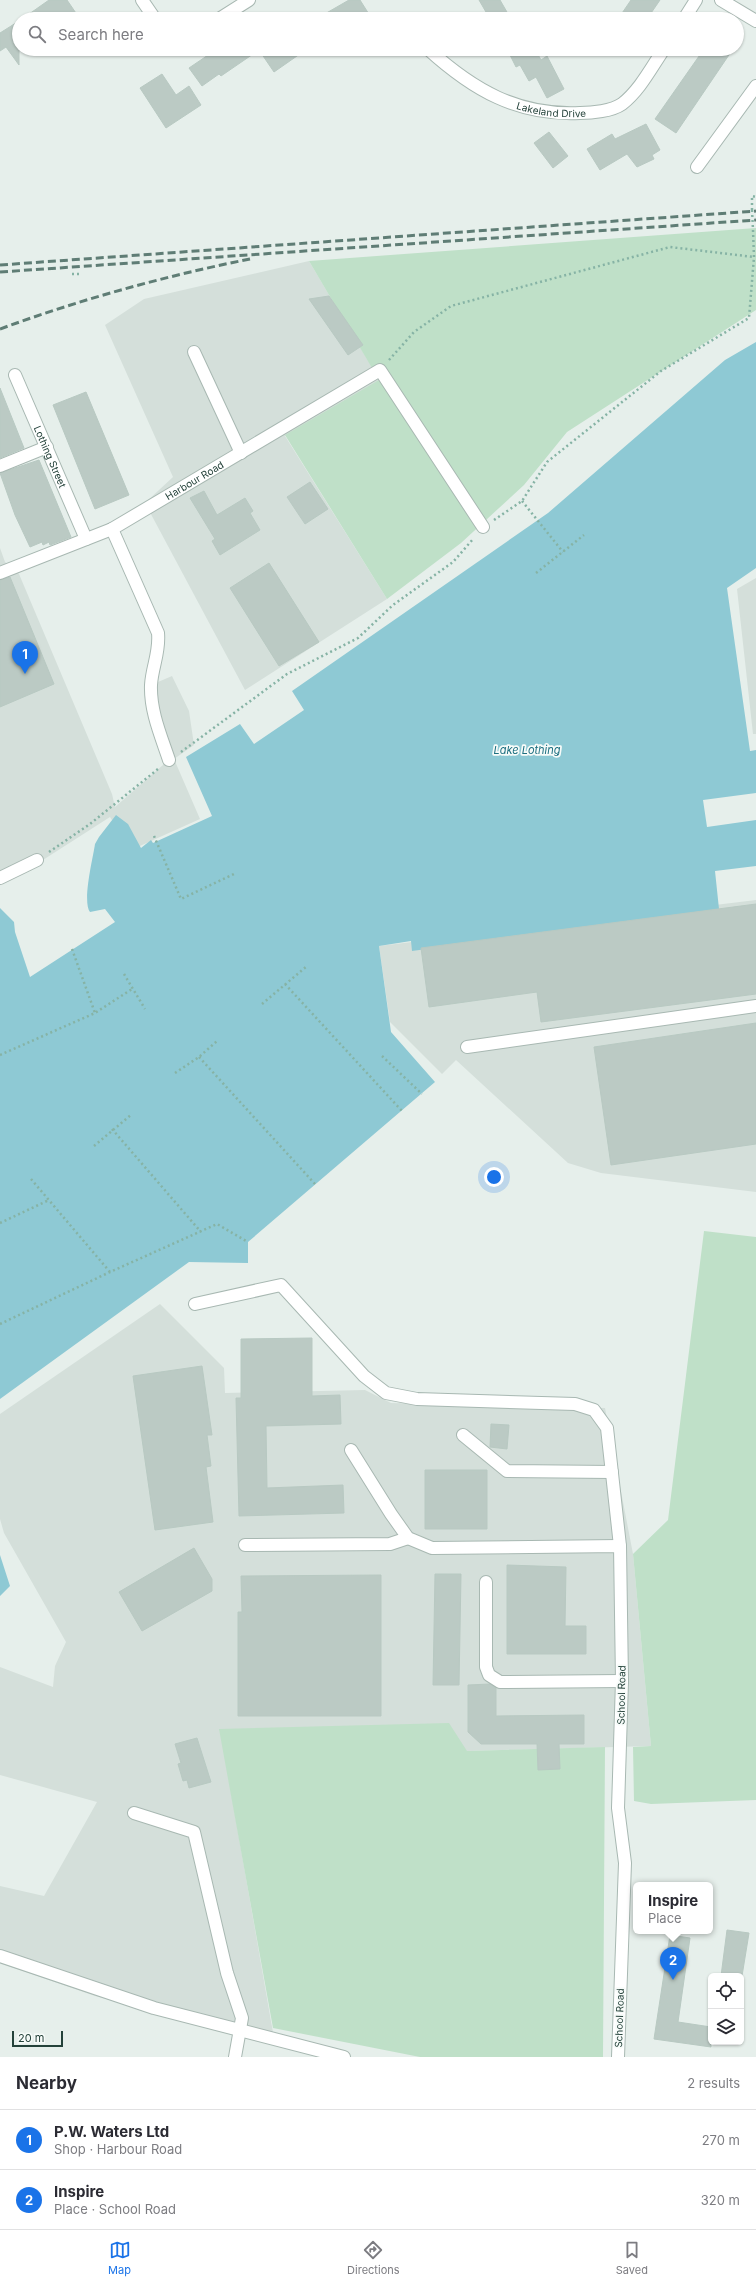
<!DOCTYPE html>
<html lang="en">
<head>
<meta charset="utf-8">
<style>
	:root { --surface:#fff; --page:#f7f7f7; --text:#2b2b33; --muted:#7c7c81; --line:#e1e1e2; --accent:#1a73e8 }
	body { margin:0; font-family:Inter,sans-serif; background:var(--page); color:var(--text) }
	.controls { position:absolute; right:12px; bottom:12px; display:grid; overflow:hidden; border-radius:6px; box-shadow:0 1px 3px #0004 }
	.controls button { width:36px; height:36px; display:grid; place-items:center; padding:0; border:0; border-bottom:1px solid var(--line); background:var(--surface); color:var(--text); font:20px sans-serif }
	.scale { position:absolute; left:12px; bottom:10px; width:51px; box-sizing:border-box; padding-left:4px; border:2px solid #24423a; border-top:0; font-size:11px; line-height:14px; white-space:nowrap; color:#24423a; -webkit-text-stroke:3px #f7fbf9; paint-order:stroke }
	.you { position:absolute; left:494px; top:1177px; width:14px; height:14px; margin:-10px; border:3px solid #fff; border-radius:50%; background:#1a73e8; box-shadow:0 0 0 6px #1a73e833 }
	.badge { display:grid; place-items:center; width:26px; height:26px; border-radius:50%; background:var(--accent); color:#fff; font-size:13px; font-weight:700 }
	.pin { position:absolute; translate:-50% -33px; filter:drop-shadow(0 1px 2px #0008) }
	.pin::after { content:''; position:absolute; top:21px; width:14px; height:12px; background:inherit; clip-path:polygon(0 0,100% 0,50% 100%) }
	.popup { position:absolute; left:633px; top:1882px; width:80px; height:52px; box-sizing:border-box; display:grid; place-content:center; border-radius:6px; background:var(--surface); filter:drop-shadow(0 1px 3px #0005); font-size:13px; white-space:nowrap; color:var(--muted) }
	.popup b { font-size:15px; color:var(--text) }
	.popup::after { content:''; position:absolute; left:50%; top:100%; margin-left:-8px; border:8px solid transparent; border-top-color:var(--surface) }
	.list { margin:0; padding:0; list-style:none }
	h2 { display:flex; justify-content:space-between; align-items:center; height:52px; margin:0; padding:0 16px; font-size:17px }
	h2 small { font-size:13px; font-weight:400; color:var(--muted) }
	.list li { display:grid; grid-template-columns:26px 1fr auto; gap:12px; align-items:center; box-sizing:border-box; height:60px; padding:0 16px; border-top:1px solid var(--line) }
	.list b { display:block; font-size:15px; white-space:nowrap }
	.list p { margin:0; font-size:13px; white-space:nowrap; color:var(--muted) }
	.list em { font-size:13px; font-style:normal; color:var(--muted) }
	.icon { flex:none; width:22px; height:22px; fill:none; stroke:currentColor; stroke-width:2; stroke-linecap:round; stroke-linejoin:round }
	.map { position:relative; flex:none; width:756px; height:2057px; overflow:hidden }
	.search { position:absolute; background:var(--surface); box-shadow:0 1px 3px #0004; left:12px; right:12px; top:12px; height:44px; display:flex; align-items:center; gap:10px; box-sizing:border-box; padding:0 14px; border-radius:22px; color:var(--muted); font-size:15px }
	.sheet { height:172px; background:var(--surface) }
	nav { display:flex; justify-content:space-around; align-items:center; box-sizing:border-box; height:56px; border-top:1px solid var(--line); background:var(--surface); font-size:11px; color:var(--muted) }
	nav a { display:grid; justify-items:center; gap:2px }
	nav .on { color:var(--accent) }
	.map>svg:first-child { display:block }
	.built { fill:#d4dfda }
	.green { fill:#bfe0c8 }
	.water { fill:#8ec9d4 }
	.building { fill:#bbcac4; stroke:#b8c9c2 }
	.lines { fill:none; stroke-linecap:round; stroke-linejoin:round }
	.minor-casing { stroke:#a8b8b2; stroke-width:14 }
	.path { stroke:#86b3a5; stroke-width:2.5; stroke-dasharray:2 3; stroke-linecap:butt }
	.minor { stroke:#fff; stroke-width:12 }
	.rail { stroke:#5f7d75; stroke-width:3; stroke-dasharray:8 4; stroke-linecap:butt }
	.path-bridge { stroke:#86b3a5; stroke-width:2.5; stroke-dasharray:2 3; stroke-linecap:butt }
	.labels { text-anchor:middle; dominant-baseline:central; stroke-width:3.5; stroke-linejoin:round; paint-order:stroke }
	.street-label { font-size:10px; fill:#24423a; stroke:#f7fbf9 }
	.water-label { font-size:11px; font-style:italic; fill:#1c6f80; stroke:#f7fbf9 }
</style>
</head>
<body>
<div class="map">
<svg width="756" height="2057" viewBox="0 0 756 2057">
	<rect width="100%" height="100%" fill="#e6efeb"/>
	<path class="built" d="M 309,261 L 380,381 L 285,436 L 387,599 L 245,690 L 145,503 L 173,477 L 105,325 L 144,299 Z
		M 0,548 L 5,562 L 19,574 L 112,794 L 115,807 L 163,765 L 173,752 L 151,703 L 151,685 L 172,676 L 189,711 L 194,745 L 174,759 L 200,819 L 131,850 L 110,817 L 32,867 L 0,881 Z
		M 756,578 L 756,734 L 753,734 L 737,589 Z
		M 756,900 L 756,1192 L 601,1173 L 568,1163 L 456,1060 L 442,1074 L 390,1022 L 379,946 Z
		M 160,1304 L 224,1368 L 225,1393 L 365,1390 L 391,1403 L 605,1408 L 633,1554 L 651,1746 L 467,1751 L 220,1729 L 275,2044 L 95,1996 L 0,1963 L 0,1886 L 44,1896 L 97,1802 L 0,1775 L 0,1667 L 53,1687 L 55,1666 L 66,1642 L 4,1533 L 0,1519 L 0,1414 Z"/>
	<path class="green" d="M 756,228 L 756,310 L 567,432 L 524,485 L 461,543 L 387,599 L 285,435 L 379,380 L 309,261 Z
		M 704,1231 L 756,1237 L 756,1800 L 651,1804 L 634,1801 L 633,1747 L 651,1746 L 633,1554 L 668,1520 Z
		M 449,1723 L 467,1751 L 605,1747 L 603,2057 L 420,2057 L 273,2028 L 219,1729 Z"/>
	<path class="water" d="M 756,342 L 756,568 L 727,588 L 750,751 L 756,750 L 756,793 L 703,800 L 707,827 L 756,820 L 756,866 L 715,871 L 719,909 L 412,951 L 411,941 L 379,946 L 391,1032 L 435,1082 L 248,1242 L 248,1263 L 189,1262 L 0,1399 L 0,908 L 14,922 L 15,932 L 30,977 L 115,922 L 105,909 L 90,912 C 82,902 93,858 95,844 L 99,837 L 116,815 L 128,824 L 141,848 L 151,840 L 153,843 L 212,816 L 186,757 L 240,724 L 254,744 L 304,710 L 292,691 L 548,513 L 725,360 Z
		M 0,1555 L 10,1586 L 0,1596 Z"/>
	<path class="building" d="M 49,0 L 67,0 L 80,19 L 22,19 Z
		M 349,0 L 360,0 L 372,19 L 316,19 Z
		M 479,0 L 500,0 L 511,19 L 490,19 Z
		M 631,0 L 660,0 L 647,19 L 618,19 Z
		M 19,21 L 19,65 L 6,47 L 0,51 L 0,33 Z
		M 217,49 L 307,49 L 274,72 L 259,50 L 221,76 L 219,74 L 202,86 L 189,68 Z
		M 517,49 L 535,49 L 541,60 L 547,56 L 564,89 L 547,98 L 536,77 L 529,81 L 520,65 L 516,67 L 509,53 Z
		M 704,49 L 733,49 L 676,133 L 655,119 Z
		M 162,74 L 176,95 L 189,86 L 201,105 L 166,128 L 140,88 Z
		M 646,124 L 660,150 L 652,155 L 654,159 L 637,167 L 627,154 L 600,170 L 587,149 L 612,134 L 615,139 Z
		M 549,132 L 568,156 L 553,168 L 534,143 Z
		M 329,296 L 363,345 L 348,355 L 309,299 Z
		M 0,388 L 24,448 L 0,458 Z
		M 86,392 L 129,495 L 95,509 L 53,405 Z
		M 39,460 L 71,537 L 50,545 L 49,542 L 43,545 L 42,542 L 30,547 L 15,515 L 0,473 Z
		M 310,482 L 328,509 L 305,524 L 287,497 Z
		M 204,491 L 217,515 L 245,498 L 253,511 L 250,513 L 260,530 L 220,555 L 212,541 L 215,539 L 190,498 Z
		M 269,563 L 319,642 L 279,666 L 230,588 Z
		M 10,577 L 54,684 L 0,707 L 0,580 Z
		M 756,904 L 756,994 L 541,1022 L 537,992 L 429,1007 L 421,948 Z
		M 756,1023 L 756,1144 L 611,1165 L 594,1047 Z
		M 312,1338 L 312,1396 L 340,1395 L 341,1424 L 266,1426 L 267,1488 L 343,1485 L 344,1513 L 239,1516 L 236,1398 L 241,1398 L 241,1339 Z
		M 202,1366 L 212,1435 L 207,1435 L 211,1466 L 206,1467 L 213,1522 L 155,1530 L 133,1376 Z
		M 491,1424 L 509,1425 L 507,1449 L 490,1447 Z
		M 425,1470 L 487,1470 L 487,1529 L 425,1529 Z
		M 194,1548 L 212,1579 L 212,1591 L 142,1631 L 119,1592 Z
		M 507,1565 L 566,1567 L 565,1626 L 586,1626 L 586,1654 L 507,1654 Z
		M 435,1574 L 461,1574 L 459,1685 L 433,1685 Z
		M 381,1575 L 381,1716 L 238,1716 L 238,1612 L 242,1612 L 241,1576 Z
		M 490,1684 L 496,1688 L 496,1716 L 584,1715 L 584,1744 L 559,1744 L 560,1769 L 538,1770 L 537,1744 L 481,1744 L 468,1732 L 468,1685 Z
		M 197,1738 L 211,1782 L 189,1788 L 187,1780 L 183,1781 L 178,1764 L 181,1763 L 175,1744 Z
		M 727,1930 L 749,1933 L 742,1976 L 721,1976 Z
		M 670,1935 L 690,1938 L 678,2022 L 711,2027 L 711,2047 L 654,2039 Z"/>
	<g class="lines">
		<defs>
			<g id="minor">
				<path d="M 142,0 L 155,19"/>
				<path d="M 721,0 L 756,21"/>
				<path d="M 219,19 L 249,0"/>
				<path d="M 684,19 L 696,0"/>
				<path id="s1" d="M 428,49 C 473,90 518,116 580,113 C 592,113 612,111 622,104 C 640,90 651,68 664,49"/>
				<path d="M 697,167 L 756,86"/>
				<path d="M 194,352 L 241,453"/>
				<path id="s2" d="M 15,375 L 86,539"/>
				<path d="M 0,466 L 47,447"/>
				<path d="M 112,529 L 158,633 C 160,652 152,667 151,685 C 150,711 161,736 169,760"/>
				<path id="s3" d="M 0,573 L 112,529 L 380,370 L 483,527"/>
				<path d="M 0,878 L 37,860"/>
				<path d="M 467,1047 L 756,1006"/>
				<path d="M 195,1304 L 281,1285 L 364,1376 L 386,1393 L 417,1399 L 575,1404 L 594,1410 L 607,1428 L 620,1546"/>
				<path d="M 463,1435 L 507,1471 L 612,1472"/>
				<path d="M 351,1450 L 391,1514 L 408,1538 L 432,1548 L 620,1546 L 622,1681 L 618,1808 L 625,1863 L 618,2057"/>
				<path d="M 245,1545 L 390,1544 L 408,1538"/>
				<path d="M 486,1582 L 486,1667 L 489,1675 L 500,1682 L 622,1681"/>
				<path d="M 134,1813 L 194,1832 L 227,1973 L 242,2018 L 235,2057"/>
				<path d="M 0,1956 L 154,2008 L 344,2057"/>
			</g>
		</defs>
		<use href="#minor" class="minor-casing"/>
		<path class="path" d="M 752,210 L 752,196 L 756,197
			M 72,274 L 82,274
			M 389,360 L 414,332 L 451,306 L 670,247 L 754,257
			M 522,501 L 563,552
			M 494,520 L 522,501 L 547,462 L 661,371 L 749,318 L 754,257 L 753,230
			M 536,573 L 584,535
			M 181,752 L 287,674 L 358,638 L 393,605 L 453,562 L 474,538
			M 154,836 L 181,899 L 236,873
			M 49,852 L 90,824 L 158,769
			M 72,949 L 95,1013
			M 124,974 L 145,1009
			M 285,984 L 402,1111
			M 262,1004 L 307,966
			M 0,1055 L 95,1013 L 132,989
			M 382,1056 L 422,1094
			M 199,1057 L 315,1184
			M 175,1073 L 199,1057 L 217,1041
			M 112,1129 L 201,1232
			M 94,1146 L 132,1114
			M 31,1179 L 110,1272
			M 0,1223 L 49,1200
			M 0,1324 L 110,1272 L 217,1224 L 248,1242"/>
		<use href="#minor" class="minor"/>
		<path class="rail" d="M 0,265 L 756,211
			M 0,272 L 756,220
			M 0,329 C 82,299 165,276 250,259"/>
		<path class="path-bridge" d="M 752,210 L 753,230"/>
	</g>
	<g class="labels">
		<g class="street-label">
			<text stroke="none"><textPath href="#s1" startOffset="141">Lakeland Drive</textPath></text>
			<text stroke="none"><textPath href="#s2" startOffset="89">Lothing Street</textPath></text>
			<text stroke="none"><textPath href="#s3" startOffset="216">Harbour Road</textPath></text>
			<text transform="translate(621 1695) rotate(-89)">School Road</text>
			<text transform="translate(619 2018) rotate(-88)">School Road</text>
		</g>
		<g class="water-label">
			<text x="527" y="750">Lake Lothing</text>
		</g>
	</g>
</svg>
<div class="controls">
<button><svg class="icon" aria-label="locate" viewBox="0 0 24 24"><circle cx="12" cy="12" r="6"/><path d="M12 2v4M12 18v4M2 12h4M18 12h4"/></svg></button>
<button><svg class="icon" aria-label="layers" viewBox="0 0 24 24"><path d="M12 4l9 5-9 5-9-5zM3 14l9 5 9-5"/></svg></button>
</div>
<div class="scale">20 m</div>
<div class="you"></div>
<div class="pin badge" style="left:25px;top:674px">1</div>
<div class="pin badge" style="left:673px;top:1980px">2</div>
<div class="popup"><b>Inspire</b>Place</div>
<div class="search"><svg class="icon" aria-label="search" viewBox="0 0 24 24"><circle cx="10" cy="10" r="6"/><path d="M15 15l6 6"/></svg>Search here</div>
</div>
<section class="sheet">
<h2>Nearby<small>2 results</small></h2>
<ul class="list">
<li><span class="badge">1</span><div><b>P.W. Waters Ltd</b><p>Shop · Harbour Road</p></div><em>270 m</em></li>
<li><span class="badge">2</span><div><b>Inspire</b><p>Place · School Road</p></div><em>320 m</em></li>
</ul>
</section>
<nav>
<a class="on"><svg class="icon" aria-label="map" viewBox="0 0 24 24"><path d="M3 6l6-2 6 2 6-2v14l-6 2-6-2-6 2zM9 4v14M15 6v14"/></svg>Map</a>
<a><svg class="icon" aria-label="directions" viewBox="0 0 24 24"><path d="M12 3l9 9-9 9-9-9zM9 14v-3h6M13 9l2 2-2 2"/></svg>Directions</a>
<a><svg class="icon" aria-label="saved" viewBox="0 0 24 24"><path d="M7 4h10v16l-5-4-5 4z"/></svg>Saved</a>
</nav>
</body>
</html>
